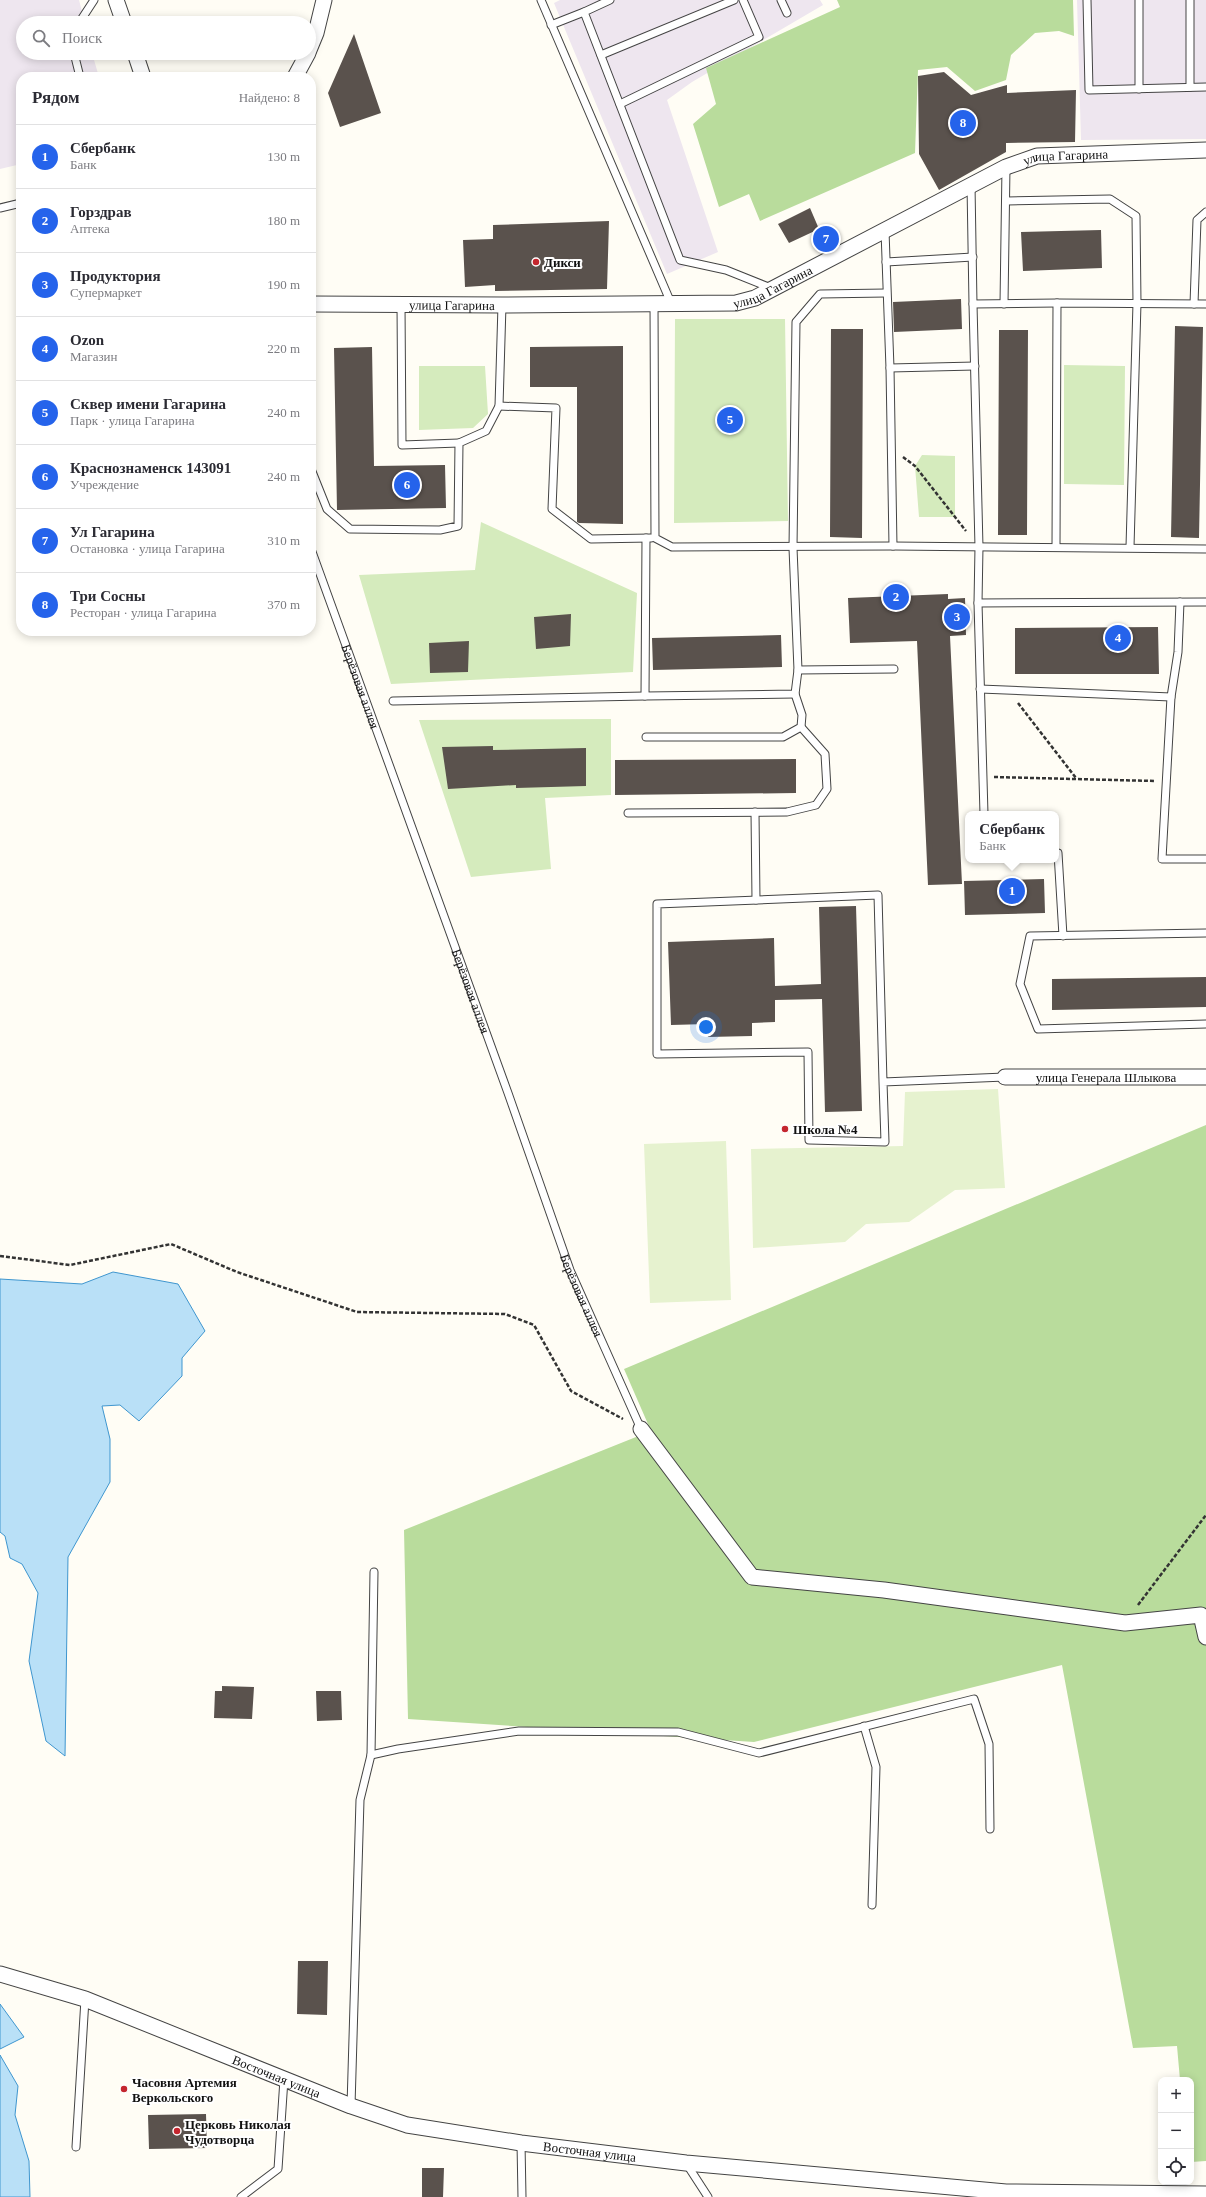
<!DOCTYPE html>
<html lang="ru">
<head>
<meta charset="utf-8">
<style>
	:root { --surface:#fff; --page:#f7f7f7; --text:#2b2b33; --muted:#7c7c81; --line:#e1e1e2; --accent:#2563eb }
	body { margin:0; font-family:"Times New Roman",serif; background:var(--page); color:var(--text) }
	.controls { position:absolute; right:12px; bottom:12px; display:grid; overflow:hidden; border-radius:8px; box-shadow:0 2px 10px #0003 }
	.controls button { width:36px; height:36px; display:grid; place-items:center; padding:0; border:0; border-bottom:1px solid var(--line); background:var(--surface); color:var(--text); font:20px sans-serif }
	.you { position:absolute; left:706px; top:1027px; width:14px; height:14px; margin:-10px; border:3px solid #fff; border-radius:50%; background:#1a73e8; box-shadow:0 0 0 6px #1a73e833 }
	.badge { display:grid; place-items:center; width:26px; height:26px; border-radius:50%; background:var(--accent); color:#fff; font-size:13px; font-weight:700 }
	.pin { position:absolute; translate:-50% -50%; border:2px solid #fff; box-shadow:0 1px 4px #0006 }
	.popup { position:absolute; left:965px; top:811px; width:94px; height:52px; box-sizing:border-box; display:grid; place-content:center; border-radius:8px; background:var(--surface); filter:drop-shadow(0 1px 3px #0005); font-size:13px; white-space:nowrap; color:var(--muted) }
	.popup b { font-size:15px; color:var(--text) }
	.popup::after { content:''; position:absolute; left:50%; top:100%; margin-left:-8px; border:8px solid transparent; border-top-color:var(--surface) }
	.list { margin:0; padding:0; list-style:none }
	h2 { display:flex; justify-content:space-between; align-items:center; height:52px; margin:0; padding:0 16px; font-size:17px }
	h2 small { font-size:13px; font-weight:400; color:var(--muted) }
	.list li { display:grid; grid-template-columns:26px 1fr auto; gap:12px; align-items:center; box-sizing:border-box; height:64px; padding:0 16px; border-top:1px solid var(--line) }
	.list b { display:block; font-size:15px; white-space:nowrap }
	.list p { margin:0; font-size:13px; white-space:nowrap; color:var(--muted) }
	.list em { font-size:13px; font-style:normal; color:var(--muted) }
	.icon { flex:none; width:22px; height:22px; fill:none; stroke:currentColor; stroke-width:2; stroke-linecap:round; stroke-linejoin:round }
	.map { position:relative; flex:none; width:1206px; height:2197px; overflow:hidden }
	.search { position:absolute; background:var(--surface); box-shadow:0 2px 10px #0003; left:16px; top:16px; width:300px; height:44px; display:flex; align-items:center; gap:10px; box-sizing:border-box; padding:0 14px; border-radius:22px; color:var(--muted); font-size:15px }
	.panel { position:absolute; background:var(--surface); box-shadow:0 2px 10px #0003; left:16px; top:72px; width:300px; height:564px; border-radius:16px }
	.map>svg:first-child { display:block }
	.industrial { fill:#eee6ef }
	.green { fill:#d5ebbd }
	.forest { fill:#b9dc9c }
	.pitch { fill:#e6f2cf }
	.water { fill:#b9e0f7; stroke:#3f96cf }
	.building { fill:#5a524d }
	.lines { fill:none; stroke-linecap:round; stroke-linejoin:round }
	.lane-casing { stroke:#444; stroke-width:9 }
	.street-casing { stroke:#444; stroke-width:17 }
	.path { stroke:#333; stroke-width:2.5; stroke-dasharray:4 2; stroke-linecap:butt }
	.lane { stroke:#fff; stroke-width:7 }
	.street { stroke:#fff; stroke-width:15 }
	.poi-dot { fill:#c4262e; stroke:#fff; stroke-width:1.5 }
	.labels { text-anchor:middle; dominant-baseline:central; stroke-width:4; stroke-linejoin:round; paint-order:stroke }
	.street-label { font-size:13px; fill:#111; stroke:#fff }
	.poi-label { font-size:13px; font-weight:bold; fill:#111; stroke:#fff; text-anchor:start }
</style>
</head>
<body>
<div class="map">
<svg width="1206" height="2197" viewBox="0 0 1206 2197">
	<rect width="100%" height="100%" fill="#fffdf5"/>
	<path class="industrial" d="M 0,0 L 79,0 L 85,23 L 23,23 L 23,53 L 92,53 L 99,77 L 21,77 L 21,164 L 0,169 Z
		M 560,0 L 820,0 L 823,5 L 692,82 L 667,100 L 718,252 L 667,274 L 554,3 Z
		M 1077,0 L 1206,0 L 1206,139 L 1081,140 Z"/>
	<path class="green" d="M 675,319 L 785,319 L 788,521 L 674,523 Z
		M 1064,365 L 1125,366 L 1124,485 L 1064,484 Z
		M 485,366 L 488,414 L 473,428 L 419,430 L 419,366 Z
		M 922,455 L 955,456 L 955,517 L 919,517 L 915,466 Z
		M 481,522 L 637,593 L 633,672 L 391,684 L 359,575 L 475,570 Z
		M 611,719 L 611,795 L 545,798 L 551,869 L 471,877 L 419,720 Z"/>
	<path class="forest" d="M 837,0 L 1073,0 L 1074,36 L 1059,31 L 1035,33 L 1011,55 L 1006,80 L 975,91 L 947,67 L 918,70 L 915,153 L 760,221 L 749,194 L 719,207 L 693,124 L 716,104 L 706,68 L 840,7 Z
		M 1206,1125 L 1206,2161 L 1191,2162 L 1191,2080 L 1180,2080 L 1177,2046 L 1133,2048 L 1062,1665 L 754,1742 L 408,1719 L 404,1530 L 651,1431 L 624,1369 Z"/>
	<path class="pitch" d="M 998,1089 L 1005,1188 L 955,1190 L 909,1222 L 866,1224 L 845,1242 L 753,1248 L 751,1149 L 903,1146 L 905,1092 Z
		M 726,1141 L 731,1300 L 650,1303 L 644,1144 Z"/>
	<path class="water" d="M 113,1272 L 178,1284 L 205,1331 L 182,1358 L 182,1376 L 139,1421 L 120,1405 L 102,1406 L 110,1439 L 110,1482 L 68,1557 L 65,1756 L 46,1741 L 29,1661 L 38,1593 L 22,1564 L 10,1558 L 5,1536 L 0,1532 L 0,1279 L 82,1284 Z
		M 0,2004 L 24,2037 L 0,2049 Z
		M 0,2055 L 18,2086 L 15,2115 L 29,2161 L 30,2197 L 0,2197 Z"/>
	<path class="building" d="M 354,34 L 381,113 L 340,127 L 328,93 Z
		M 944,72 L 971,95 L 1007,85 L 1007,93 L 1076,90 L 1075,142 L 1006,143 L 1006,152 L 939,190 L 919,154 L 918,76 Z
		M 810,208 L 819,229 L 789,243 L 778,224 Z
		M 609,221 L 607,289 L 495,291 L 495,285 L 465,287 L 463,240 L 493,239 L 493,225 Z
		M 1101,230 L 1102,268 L 1023,271 L 1021,232 Z
		M 961,299 L 962,329 L 894,332 L 893,302 Z
		M 1175,326 L 1203,327 L 1199,538 L 1171,537 Z
		M 831,329 L 863,329 L 862,538 L 830,537 Z
		M 999,330 L 1028,330 L 1027,535 L 998,535 Z
		M 623,346 L 623,524 L 579,523 L 577,522 L 577,387 L 530,387 L 530,347 Z
		M 372,347 L 374,466 L 445,465 L 446,508 L 337,510 L 334,348 Z
		M 948,594 L 948,599 L 965,598 L 966,635 L 950,636 L 962,884 L 928,885 L 917,641 L 850,643 L 848,598 Z
		M 571,614 L 570,646 L 536,649 L 534,617 Z
		M 1158,627 L 1159,674 L 1015,674 L 1015,628 Z
		M 781,635 L 782,667 L 653,670 L 652,638 Z
		M 469,641 L 468,672 L 430,673 L 429,643 Z
		M 493,746 L 493,750 L 586,748 L 586,786 L 516,788 L 516,785 L 448,789 L 442,747 Z
		M 796,759 L 796,793 L 615,795 L 615,760 Z
		M 1044,879 L 1045,913 L 965,915 L 964,881 Z
		M 856,906 L 862,1111 L 825,1112 L 822,999 L 775,1000 L 775,1022 L 752,1023 L 752,1036 L 708,1037 L 707,1024 L 671,1025 L 668,942 L 774,938 L 775,986 L 821,984 L 819,907 Z
		M 1206,977 L 1206,1007 L 1052,1010 L 1052,979 Z
		M 222,1686 L 254,1687 L 252,1719 L 214,1718 L 215,1691 L 222,1691 Z
		M 316,1691 L 341,1691 L 342,1720 L 317,1721 Z
		M 298,1961 L 328,1961 L 327,2015 L 297,2014 Z
		M 206,2114 L 207,2148 L 149,2149 L 148,2115 Z
		M 422,2168 L 444,2168 L 443,2197 L 422,2197 Z"/>
	<g class="lines">
		<defs>
			<g id="lane">
				<path d="M 541,0 L 671,303"/>
				<path d="M 610,0 L 584,12 L 680,260 L 726,270 L 771,288"/>
				<path d="M 781,0 L 787,13"/>
				<path d="M 1087,0 L 1089,90 L 1206,87"/>
				<path d="M 1139,0 L 1139,89"/>
				<path d="M 1190,0 L 1190,87"/>
				<path d="M 79,23 L 94,0"/>
				<path d="M 551,25 L 584,12"/>
				<path d="M 74,53 L 80,77"/>
				<path d="M 601,55 L 734,0"/>
				<path d="M 620,104 L 759,37 L 743,0"/>
				<path d="M 971,185 L 973,304 L 1057,303"/>
				<path d="M 1007,201 L 1110,199 L 1136,216 L 1137,303 L 1130,547"/>
				<path d="M 0,208 L 21,203"/>
				<path d="M 885,231 L 890,368 L 893,546"/>
				<path d="M 886,262 L 973,257"/>
				<path d="M 886,293 L 820,294 L 796,322 L 793,548 L 798,670 L 894,669"/>
				<path d="M 654,303 L 655,538 L 672,547 L 893,546 L 1206,549"/>
				<path d="M 401,304 L 402,445 L 459,443"/>
				<path d="M 973,304 L 979,547 L 978,603 L 984,814"/>
				<path d="M 1004,304 L 1006,167"/>
				<path d="M 1194,304 L 1197,220 L 1206,212"/>
				<path d="M 890,368 L 975,366"/>
				<path d="M 499,406 L 556,408 L 552,509 L 591,539 L 651,538"/>
				<path d="M 311,469 L 327,509 L 350,529 L 440,530 L 458,526 L 459,443 L 486,431 L 499,406 L 502,305"/>
				<path d="M 646,538 L 645,696 L 795,694 L 798,670"/>
				<path d="M 1056,547 L 1057,303 L 1206,304"/>
				<path id="s1" d="M 311,549 L 508,1093 L 570,1270 L 641,1429"/>
				<path d="M 1180,602 L 1178,652 L 1171,697 L 1162,859 L 1206,859"/>
				<path d="M 978,603 L 1206,602"/>
				<path d="M 980,689 L 1171,697"/>
				<path d="M 393,701 L 645,696"/>
				<path d="M 646,737 L 783,737 L 801,727 L 802,715 L 795,694"/>
				<path d="M 755,812 L 756,900"/>
				<path d="M 628,813 L 787,812 L 816,805 L 827,789 L 825,754 L 801,727"/>
				<path d="M 1056,853 L 1058,853 L 1063,936"/>
				<path d="M 1206,933 L 1030,936 L 1020,984 L 1038,1029 L 1206,1024"/>
				<path d="M 883,1082 L 878,895 L 657,904 L 657,1054 L 808,1052 L 809,1140 L 885,1142 L 883,1082 L 1005,1077"/>
				<path d="M 864,1726 L 876,1767 L 872,1905"/>
				<path d="M 371,1755 L 398,1749 L 519,1731 L 678,1732 L 759,1753 L 974,1699 L 989,1744 L 990,1829"/>
				<path d="M 351,2106 L 360,1800 L 371,1755 L 374,1572"/>
				<path d="M 521,2143 L 522,2197"/>
				<path d="M 76,2147 L 85,1999"/>
				<path d="M 686,2163 L 708,2197"/>
				<path d="M 241,2197 L 278,2169 L 284,2079"/>
			</g>
			<g id="street">
				<path d="M 116,0 L 124,23"/>
				<path d="M 309,50 L 316,33 L 324,0"/>
				<path d="M 135,53 L 143,77"/>
				<path d="M 295,77 L 308,53"/>
				<path id="s2" d="M 311,304 L 502,305 L 736,303 L 755,298 L 1006,167 L 1037,156 L 1206,150"/>
				<path id="s3" d="M 1005,1077 L 1206,1077"/>
				<path d="M 641,1429 L 752,1577 L 884,1590 L 1125,1623 L 1201,1615 L 1206,1637"/>
				<path id="s4" d="M 0,1974 L 85,1999 L 351,2106 L 407,2125 L 521,2143 L 686,2163 L 1006,2192 L 1206,2194"/>
			</g>
		</defs>
		<use href="#lane" class="lane-casing"/>
		<use href="#street" class="street-casing"/>
		<path class="path" d="M 903,457 L 915,466 L 966,531
			M 1018,703 L 1076,778
			M 994,777 L 1155,781
			M 0,1256 L 70,1265 L 171,1244 L 237,1272 L 357,1312 L 505,1314 L 534,1325 L 571,1391 L 623,1419
			M 1138,1605 L 1206,1515"/>
		<use href="#lane" class="lane"/>
		<use href="#street" class="street"/>
	</g>
	<g class="poi-dot">
		<circle cx="536" cy="262" r="4"/>
		<circle cx="785" cy="1129" r="4"/>
		<circle cx="124" cy="2089" r="4"/>
		<circle cx="177" cy="2131" r="4"/>
	</g>
	<g class="labels">
		<g class="street-label">
			<text stroke="none"><textPath href="#s2" startOffset="789">улица Гагарина</textPath></text>
			<text stroke="none"><textPath href="#s2" startOffset="465">улица Гагарина</textPath></text>
			<text stroke="none"><textPath href="#s2" startOffset="141">улица Гагарина</textPath></text>
			<text stroke="none"><textPath href="#s1" startOffset="146">Берёзовая аллея</textPath></text>
			<text stroke="none"><textPath href="#s1" startOffset="470">Берёзовая аллея</textPath></text>
			<text stroke="none"><textPath href="#s3" startOffset="101">улица Генерала Шлыкова</textPath></text>
			<text stroke="none"><textPath href="#s1" startOffset="794">Берёзовая аллея</textPath></text>
			<text stroke="none"><textPath href="#s4" startOffset="295">Восточная улица</textPath></text>
			<text stroke="none"><textPath href="#s4" startOffset="619">Восточная улица</textPath></text>
		</g>
		<g class="poi-label">
			<text x="544" y="262">Дикси</text>
			<text x="793" y="1129">Школа №4</text>
			<text x="132" y="2082">Часовня Артемия<tspan x="132" dy="15">Веркольского</tspan></text>
			<text x="185" y="2124">Церковь Николая<tspan x="185" dy="15">Чудотворца</tspan></text>
		</g>
	</g>
</svg>
<div class="controls">
<button>+</button>
<button>−</button>
<button><svg class="icon" aria-label="locate" viewBox="0 0 24 24"><circle cx="12" cy="12" r="6"/><path d="M12 2v4M12 18v4M2 12h4M18 12h4"/></svg></button>
</div>
<div class="you"></div>
<div class="pin badge" style="left:1012px;top:891px">1</div>
<div class="popup"><b>Сбербанк</b>Банк</div>
<div class="pin badge" style="left:896px;top:597px">2</div>
<div class="pin badge" style="left:957px;top:617px">3</div>
<div class="pin badge" style="left:1118px;top:638px">4</div>
<div class="pin badge" style="left:730px;top:420px">5</div>
<div class="pin badge" style="left:407px;top:485px">6</div>
<div class="pin badge" style="left:826px;top:239px">7</div>
<div class="pin badge" style="left:963px;top:123px">8</div>
<div class="search"><svg class="icon" aria-label="search" viewBox="0 0 24 24"><circle cx="10" cy="10" r="6"/><path d="M15 15l6 6"/></svg>Поиск</div>
<section class="panel">
<h2>Рядом<small>Найдено: 8</small></h2>
<ul class="list">
<li><span class="badge">1</span><div><b>Сбербанк</b><p>Банк</p></div><em>130 m</em></li>
<li><span class="badge">2</span><div><b>Горздрав</b><p>Аптека</p></div><em>180 m</em></li>
<li><span class="badge">3</span><div><b>Продуктория</b><p>Супермаркет</p></div><em>190 m</em></li>
<li><span class="badge">4</span><div><b>Ozon</b><p>Магазин</p></div><em>220 m</em></li>
<li><span class="badge">5</span><div><b>Сквер имени Гагарина</b><p>Парк · улица Гагарина</p></div><em>240 m</em></li>
<li><span class="badge">6</span><div><b>Краснознаменск 143091</b><p>Учреждение</p></div><em>240 m</em></li>
<li><span class="badge">7</span><div><b>Ул Гагарина</b><p>Остановка · улица Гагарина</p></div><em>310 m</em></li>
<li><span class="badge">8</span><div><b>Три Сосны</b><p>Ресторан · улица Гагарина</p></div><em>370 m</em></li>
</ul>
</section>
</div>
</body>
</html>
